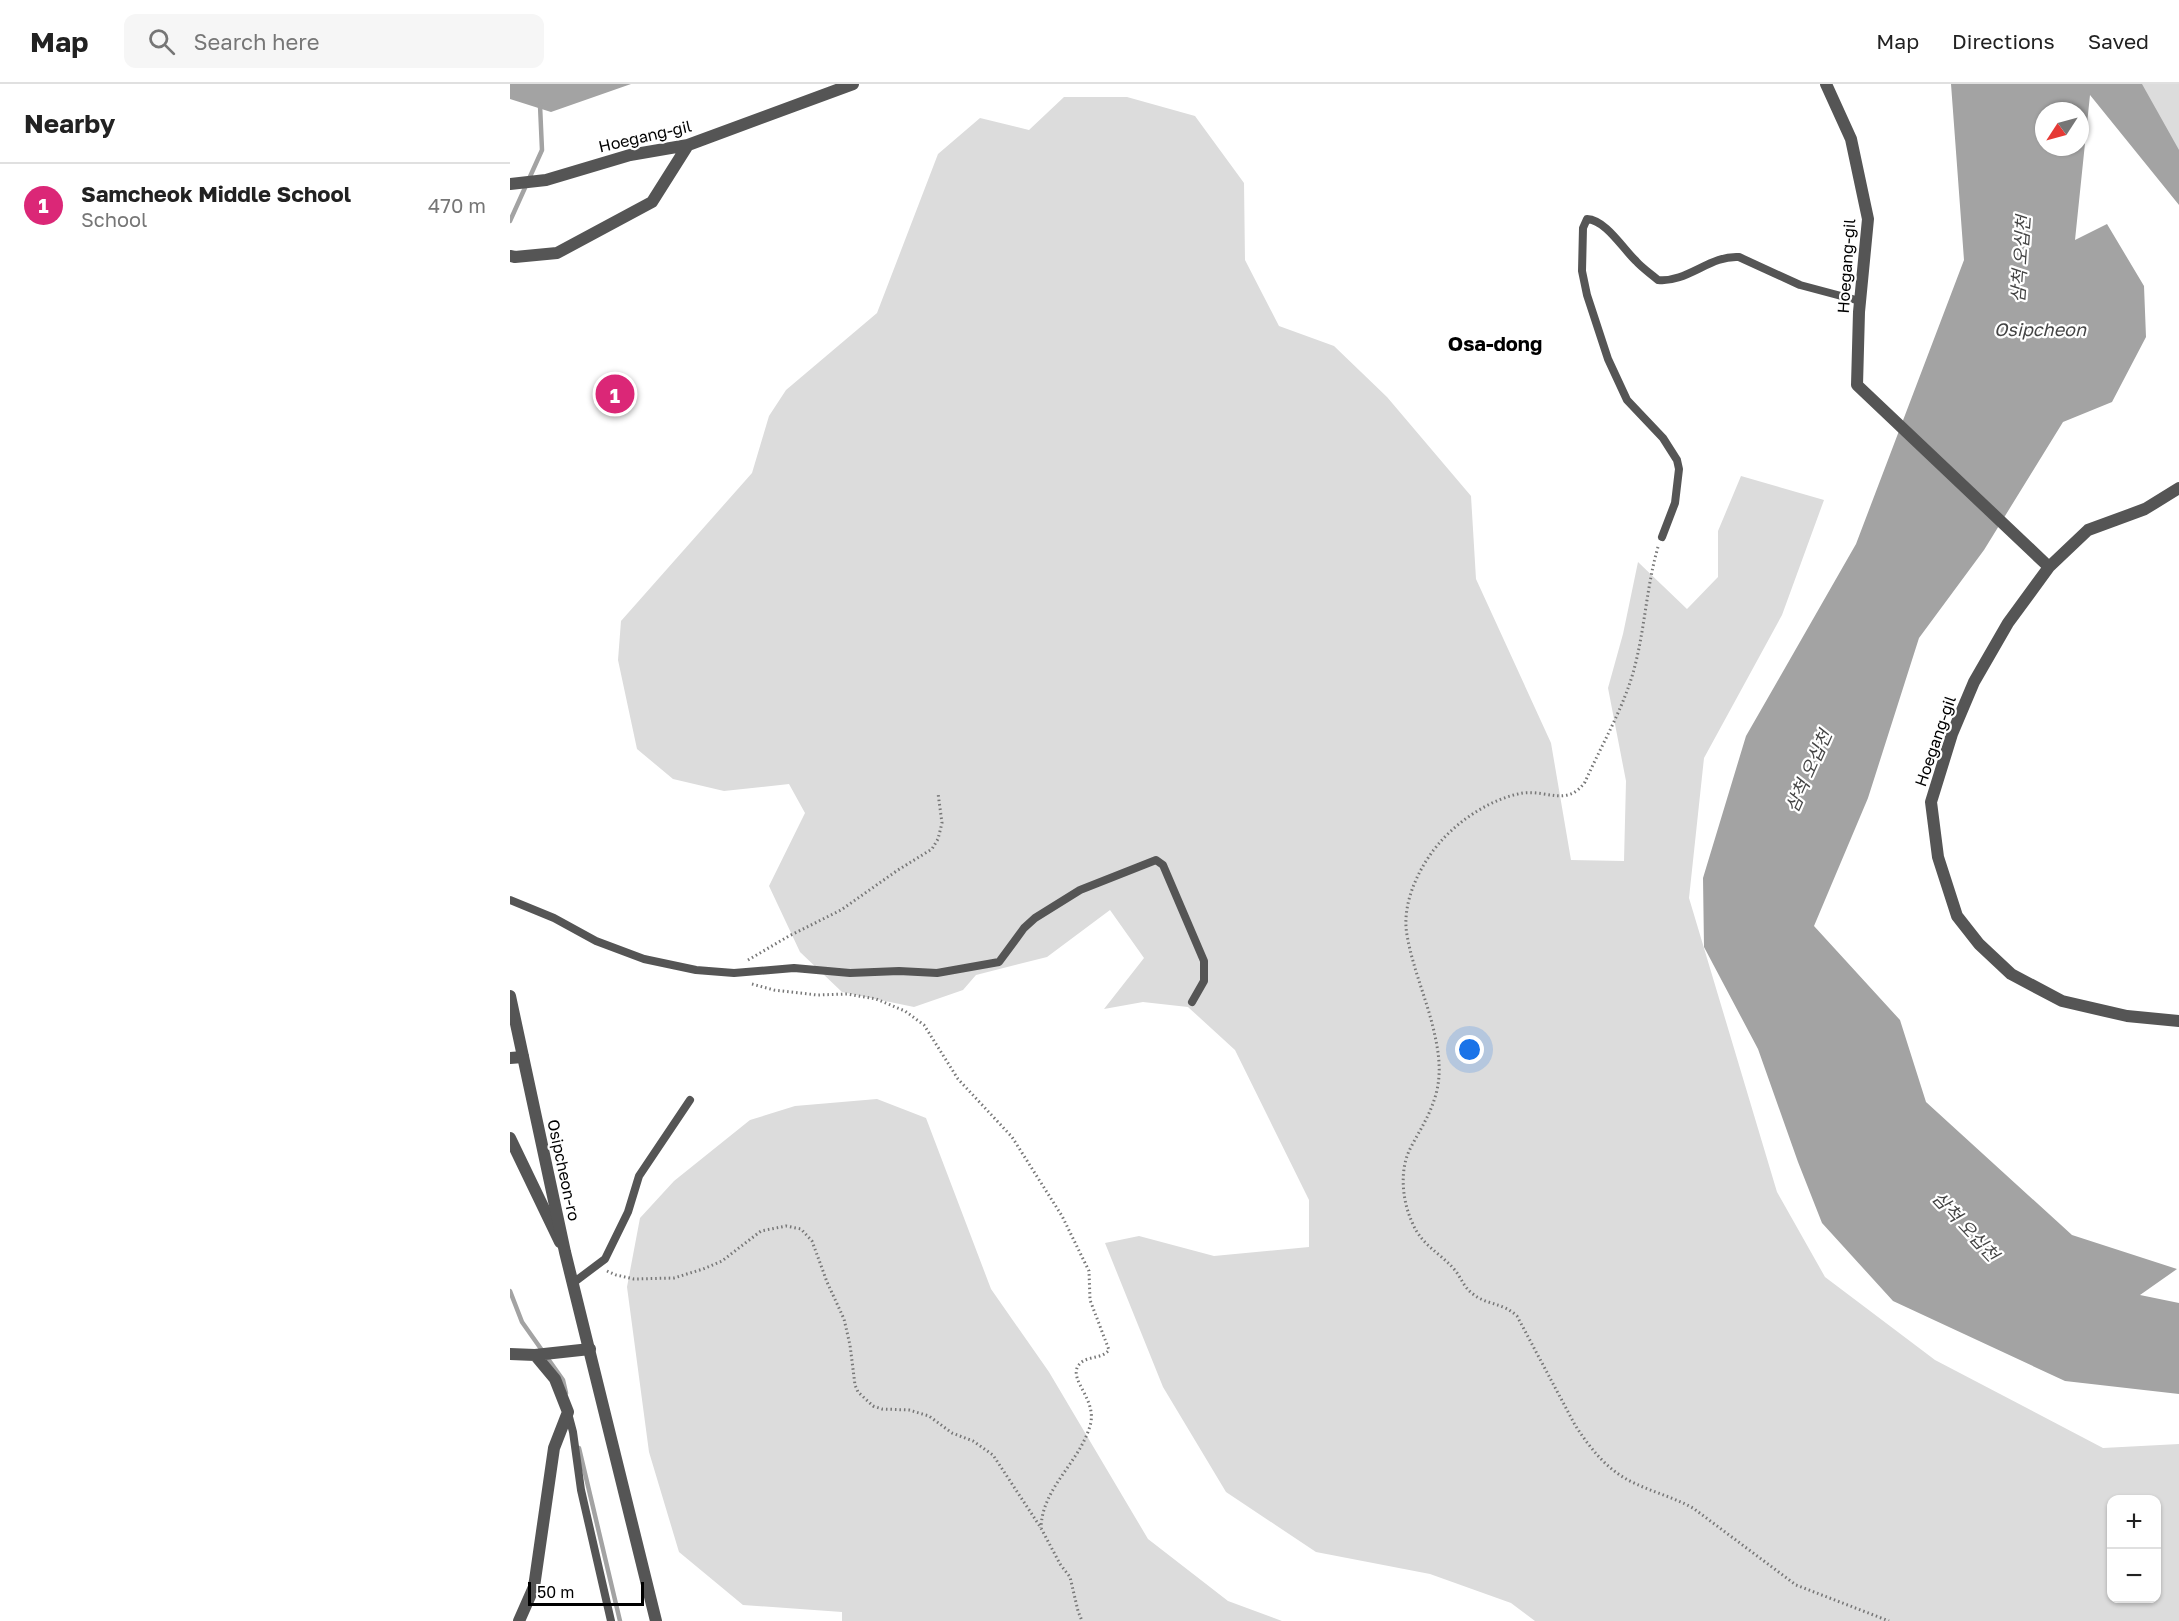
<!DOCTYPE html>
<html lang="en">
<head>
<meta charset="utf-8">
<style>
	:root { --surface:#fff; --page:#f6f6f6; --text:#222; --muted:#767676; --line:#e0e0e0; --accent:#db2777 }
	body { margin:0; font-family:"Golos Text","Noto Sans KR",sans-serif; background:var(--page); color:var(--text) }
	.controls { position:absolute; right:18px; bottom:18px; display:grid; overflow:hidden; border-radius:12px; box-shadow:0 2px 4px #0004 }
	.controls button { width:54px; height:54px; display:grid; place-items:center; padding:0; border:0; border-bottom:2px solid var(--line); background:var(--surface); color:var(--text); font:30px sans-serif }
	.compass { position:absolute; left:1525px; top:18px; width:54px; height:54px; border-radius:50%; background:var(--surface); box-shadow:0 2px 4px #0004; rotate:234deg }
	.scale { position:absolute; left:18px; bottom:15px; width:116px; box-sizing:border-box; padding-left:6px; border:3px solid #000; border-top:0; font-size:16px; line-height:21px; white-space:nowrap; color:#000; -webkit-text-stroke:4px #fff; paint-order:stroke }
	.you { position:absolute; left:960px; top:966px; width:21px; height:21px; margin:-15px; border:4px solid #fff; border-radius:50%; background:#1a73e8; box-shadow:0 0 0 9px #1a73e833 }
	.badge { display:grid; place-items:center; width:39px; height:39px; border-radius:50%; background:var(--accent); color:#fff; font-size:20px; font-weight:700 }
	.pin { position:absolute; translate:-50% -50%; border:3px solid #fff; box-shadow:0 2px 6px #0006 }
	.list { margin:0; padding:0; list-style:none }
	h2 { display:flex; justify-content:space-between; align-items:center; height:78px; margin:0; padding:0 24px; font-size:26px }
	h2 small { font-size:20px; font-weight:400; color:var(--muted) }
	.list li { display:grid; grid-template-columns:39px 1fr auto; gap:18px; align-items:center; box-sizing:border-box; height:84px; padding:0 24px; border-top:2px solid var(--line) }
	.list b { display:block; font-size:22px; white-space:nowrap }
	.list p { margin:0; font-size:20px; white-space:nowrap; color:var(--muted) }
	.list em { font-size:20px; font-style:normal; color:var(--muted) }
	.icon { flex:none; width:33px; height:33px; fill:none; stroke:currentColor; stroke-width:2; stroke-linecap:round; stroke-linejoin:round }
	.map { position:relative; flex:none; width:1669px; height:1537px; overflow:hidden }
	header { display:flex; align-items:center; gap:36px; box-sizing:border-box; height:84px; padding:0 30px; background:var(--surface); border-bottom:2px solid var(--line) }
	header strong { font-size:28px }
	nav { display:flex; gap:33px; margin-inline-start:auto; font-size:21px }
	.search { width:420px; height:54px; background:var(--page); display:flex; align-items:center; gap:15px; box-sizing:border-box; padding:0 21px; border-radius:12px; color:var(--muted); font-size:22px }
	main { display:flex }
	aside { flex:1; background:var(--surface) }
	.map>svg:first-child { display:block }
	.green { fill:#dcdcdc; fill-rule:evenodd }
	.water { fill:#a3a3a3; fill-rule:evenodd }
	.lines { fill:none; stroke-linecap:round; stroke-linejoin:round }
	.stream { stroke:#a3a3a3; stroke-width:4.5 }
	.path { stroke:#777; stroke-width:3; stroke-dasharray:1.5 3; stroke-linecap:butt }
	.service { stroke:#555; stroke-width:8 }
	.minor { stroke:#555; stroke-width:12 }
	.tertiary { stroke:#555; stroke-width:12 }
	.labels { text-anchor:middle; dominant-baseline:central; stroke-width:4.5; stroke-linejoin:round; paint-order:stroke }
	.street-label { font-size:16px; fill:#000; stroke:#fff }
	.water-label { font-size:18px; font-style:italic; fill:#444; stroke:#fff }
	.quarter-label { font-size:20px; font-weight:bold; fill:#000; stroke:#fff }
</style>
</head>
<body>
<header>
<strong>Map</strong>
<div class="search"><svg class="icon" aria-label="search" viewBox="0 0 24 24"><circle cx="10" cy="10" r="6"/><path d="M15 15l6 6"/></svg>Search here</div>
<nav><a>Map</a><a>Directions</a><a>Saved</a></nav>
</header>
<main>
<aside>
<h2>Nearby<small></small></h2>
<ul class="list">
<li><span class="badge">1</span><div><b>Samcheok Middle School</b><p>School</p></div><em>470 m</em></li>
</ul>
</aside>
<div class="map">
<svg width="1669" height="1537" viewBox="0 0 1669 1537">
	<rect width="100%" height="100%" fill="#fff"/>
	<path class="green" d="M 1611,0 L 1669,0 L 1669,84 Z
		M 554,13 L 617,13 L 685,32 L 734,99 L 735,176 L 769,242 L 824,262 L 877,313 L 961,412 L 966,495 L 1041,659 L 1061,776 L 1114,777 L 1116,697 L 1098,604 L 1113,550 L 1128,478 L 1177,525 L 1208,493 L 1208,447 L 1231,392 L 1314,416 L 1272,531 L 1194,674 L 1179,814 L 1267,1108 L 1315,1193 L 1425,1276 L 1593,1364 L 1669,1360 L 1669,1537 L 1025,1537 L 1001,1519 L 920,1490 L 806,1468 L 716,1408 L 653,1303 L 595,1159 L 629,1152 L 704,1172 L 799,1163 L 799,1116 L 725,966 L 678,923 L 633,918 L 594,925 L 634,874 L 600,826 L 537,873 L 466,891 L 453,906 L 404,923 L 332,908 L 290,868 L 259,802 L 295,729 L 279,700 L 214,707 L 163,695 L 127,665 L 108,576 L 111,537 L 242,389 L 259,332 L 276,306 L 367,229 L 428,70 L 470,34 L 519,46 ZM 1602,1416 L 1646,1416 L 1646,1514 L 1602,1514 Z
		M 367,1015 L 416,1034 L 481,1205 L 539,1288 L 638,1455 L 718,1517 L 772,1537 L 332,1537 L 332,1528 L 233,1521 L 169,1468 L 139,1368 L 117,1203 L 130,1134 L 164,1097 L 240,1036 L 285,1022 Z"/>
	<path class="water" d="M 0,0 L 121,0 L 41,28 L 0,15 Z
		M 1441,0 L 1632,0 L 1669,66 L 1669,121 L 1580,11 L 1565,156 L 1597,140 L 1634,202 L 1636,253 L 1602,318 L 1553,338 L 1474,466 L 1409,554 L 1358,714 L 1304,842 L 1390,936 L 1416,1018 L 1562,1151 L 1667,1185 L 1630,1211 L 1669,1219 L 1669,1310 L 1555,1297 L 1383,1217 L 1312,1139 L 1288,1078 L 1248,965 L 1194,863 L 1193,794 L 1236,652 L 1346,460 L 1454,176 ZM 1534,27 L 1570,27 L 1570,63 L 1534,63 Z"/>
	<g class="lines">
		<path class="stream" d="M 0,137 L 32,66 L 30,21
			M 0,1207 L 12,1238 L 53,1296 L 56,1309
			M 69,1364 L 110,1537"/>
		<path class="path" d="M 1148,463 C 1136,504 1135,547 1123,589 C 1112,627 1091,662 1075,698 C 1057,723 1038,706 1013,709 C 983,714 952,734 932,756 C 910,780 891,819 897,851 C 903,886 918,918 925,952 C 929,970 931,988 927,1006 C 922,1028 911,1044 901,1063 C 889,1085 892,1116 902,1138 C 912,1162 928,1167 944,1185 C 951,1193 954,1204 963,1210 C 976,1221 992,1218 1007,1232 L 1065,1341 C 1080,1364 1097,1386 1122,1398 C 1142,1408 1163,1413 1183,1424 L 1286,1501 L 1379,1537
			M 238,876 L 279,852 L 331,826 L 388,786 L 422,765 L 428,755 L 432,739 L 428,709
			M 242,900 L 264,906 L 307,911 L 337,910 L 366,915 L 395,927 L 414,941 L 448,995 L 502,1053 L 552,1132 L 579,1187 L 580,1216 L 599,1266 C 591,1276 575,1271 568,1282 C 559,1297 588,1316 580,1342 C 569,1379 532,1404 531,1444
			M 97,1187 L 106,1191 L 124,1195 L 164,1194 L 193,1185 L 212,1177 L 251,1147 L 276,1142 L 291,1145 L 302,1157 L 317,1198 L 334,1235 L 340,1261 L 345,1301 L 348,1308 L 363,1322 L 372,1325 L 399,1326 L 419,1332 L 442,1349 L 463,1357 L 483,1371 L 531,1444 L 550,1480 L 560,1493 L 568,1527 L 572,1537"/>
		<path class="service" d="M 1152,453 L 1165,419 L 1169,385 L 1167,376 L 1153,354 L 1117,316 L 1098,275 L 1077,211 L 1072,187 L 1073,144 L 1077,135 C 1096,136 1113,165 1126,177 C 1132,184 1140,189 1148,196 C 1177,199 1200,171 1229,173 L 1290,201 L 1350,217
			M 0,816 L 44,834 L 86,857 L 134,875 L 186,886 L 224,889 L 284,884 L 340,889 L 389,887 L 427,889 L 489,878 L 514,844 L 525,834 L 570,806 L 646,776 L 653,781 L 694,877 L 694,897 L 682,918
			M 63,1199 L 95,1175 L 118,1128 L 129,1092 L 180,1016
			M 58,1329 L 63,1348 L 71,1406 L 101,1537"/>
		<path class="minor" d="M 1316,0 L 1341,55 L 1358,135 L 1349,228 L 1347,301 L 1539,483
			M 0,100 L 36,96 L 120,71 L 178,61 L 343,0
			M 0,172 L 5,173 L 47,169 L 142,118 L 178,61
			M 1669,404 L 1635,425 L 1578,446 L 1539,483 L 1498,539 L 1464,598 L 1442,650 L 1421,718 L 1428,773 L 1447,832 L 1469,860 L 1501,890 L 1552,917 L 1617,932 L 1669,937
			M 0,974 L 13,973
			M 0,1054 L 50,1158
			M 0,1270 L 25,1271 L 80,1265
			M 9,1537 L 24,1503 L 44,1364 L 58,1328 L 45,1295 L 25,1271"/>
		<path class="tertiary" d="M 0,912 L 55,1168 L 146,1537"/>
	</g>
	<g class="labels">
		<g class="street-label">
			<text transform="translate(135 52) rotate(-13)">Hoegang-gil</text>
			<text transform="translate(1336 182) rotate(-86)">Hoegang-gil</text>
			<text transform="translate(1425 657) rotate(-71)">Hoegang-gil</text>
			<text transform="translate(54 1086) rotate(78)">Osipcheon-ro</text>
		</g>
		<g class="water-label">
			<text transform="translate(1510 175) rotate(-86)">삼척 오십천</text>
			<text x="1530" y="245">Osipcheon</text>
			<text transform="translate(1298 687) rotate(-66)">삼척 오십천</text>
			<text transform="translate(1456 1142) rotate(47)">삼척 오십천</text>
		</g>
		<g class="quarter-label">
			<text x="985" y="259">Osa-dong</text>
		</g>
	</g>
</svg>
<div class="controls">
<button>+</button>
<button>−</button>
</div>
<svg class="compass" viewBox="-18 -18 36 36"><path d="M0-13l5 13h-10z" fill="#e53935"/><path d="M0 13l5-13h-10z" fill="#767676"/></svg>
<div class="scale">50 m</div>
<div class="you"></div>
<div class="pin badge" style="left:105px;top:310px">1</div>
</div>
</main>
</body>
</html>
